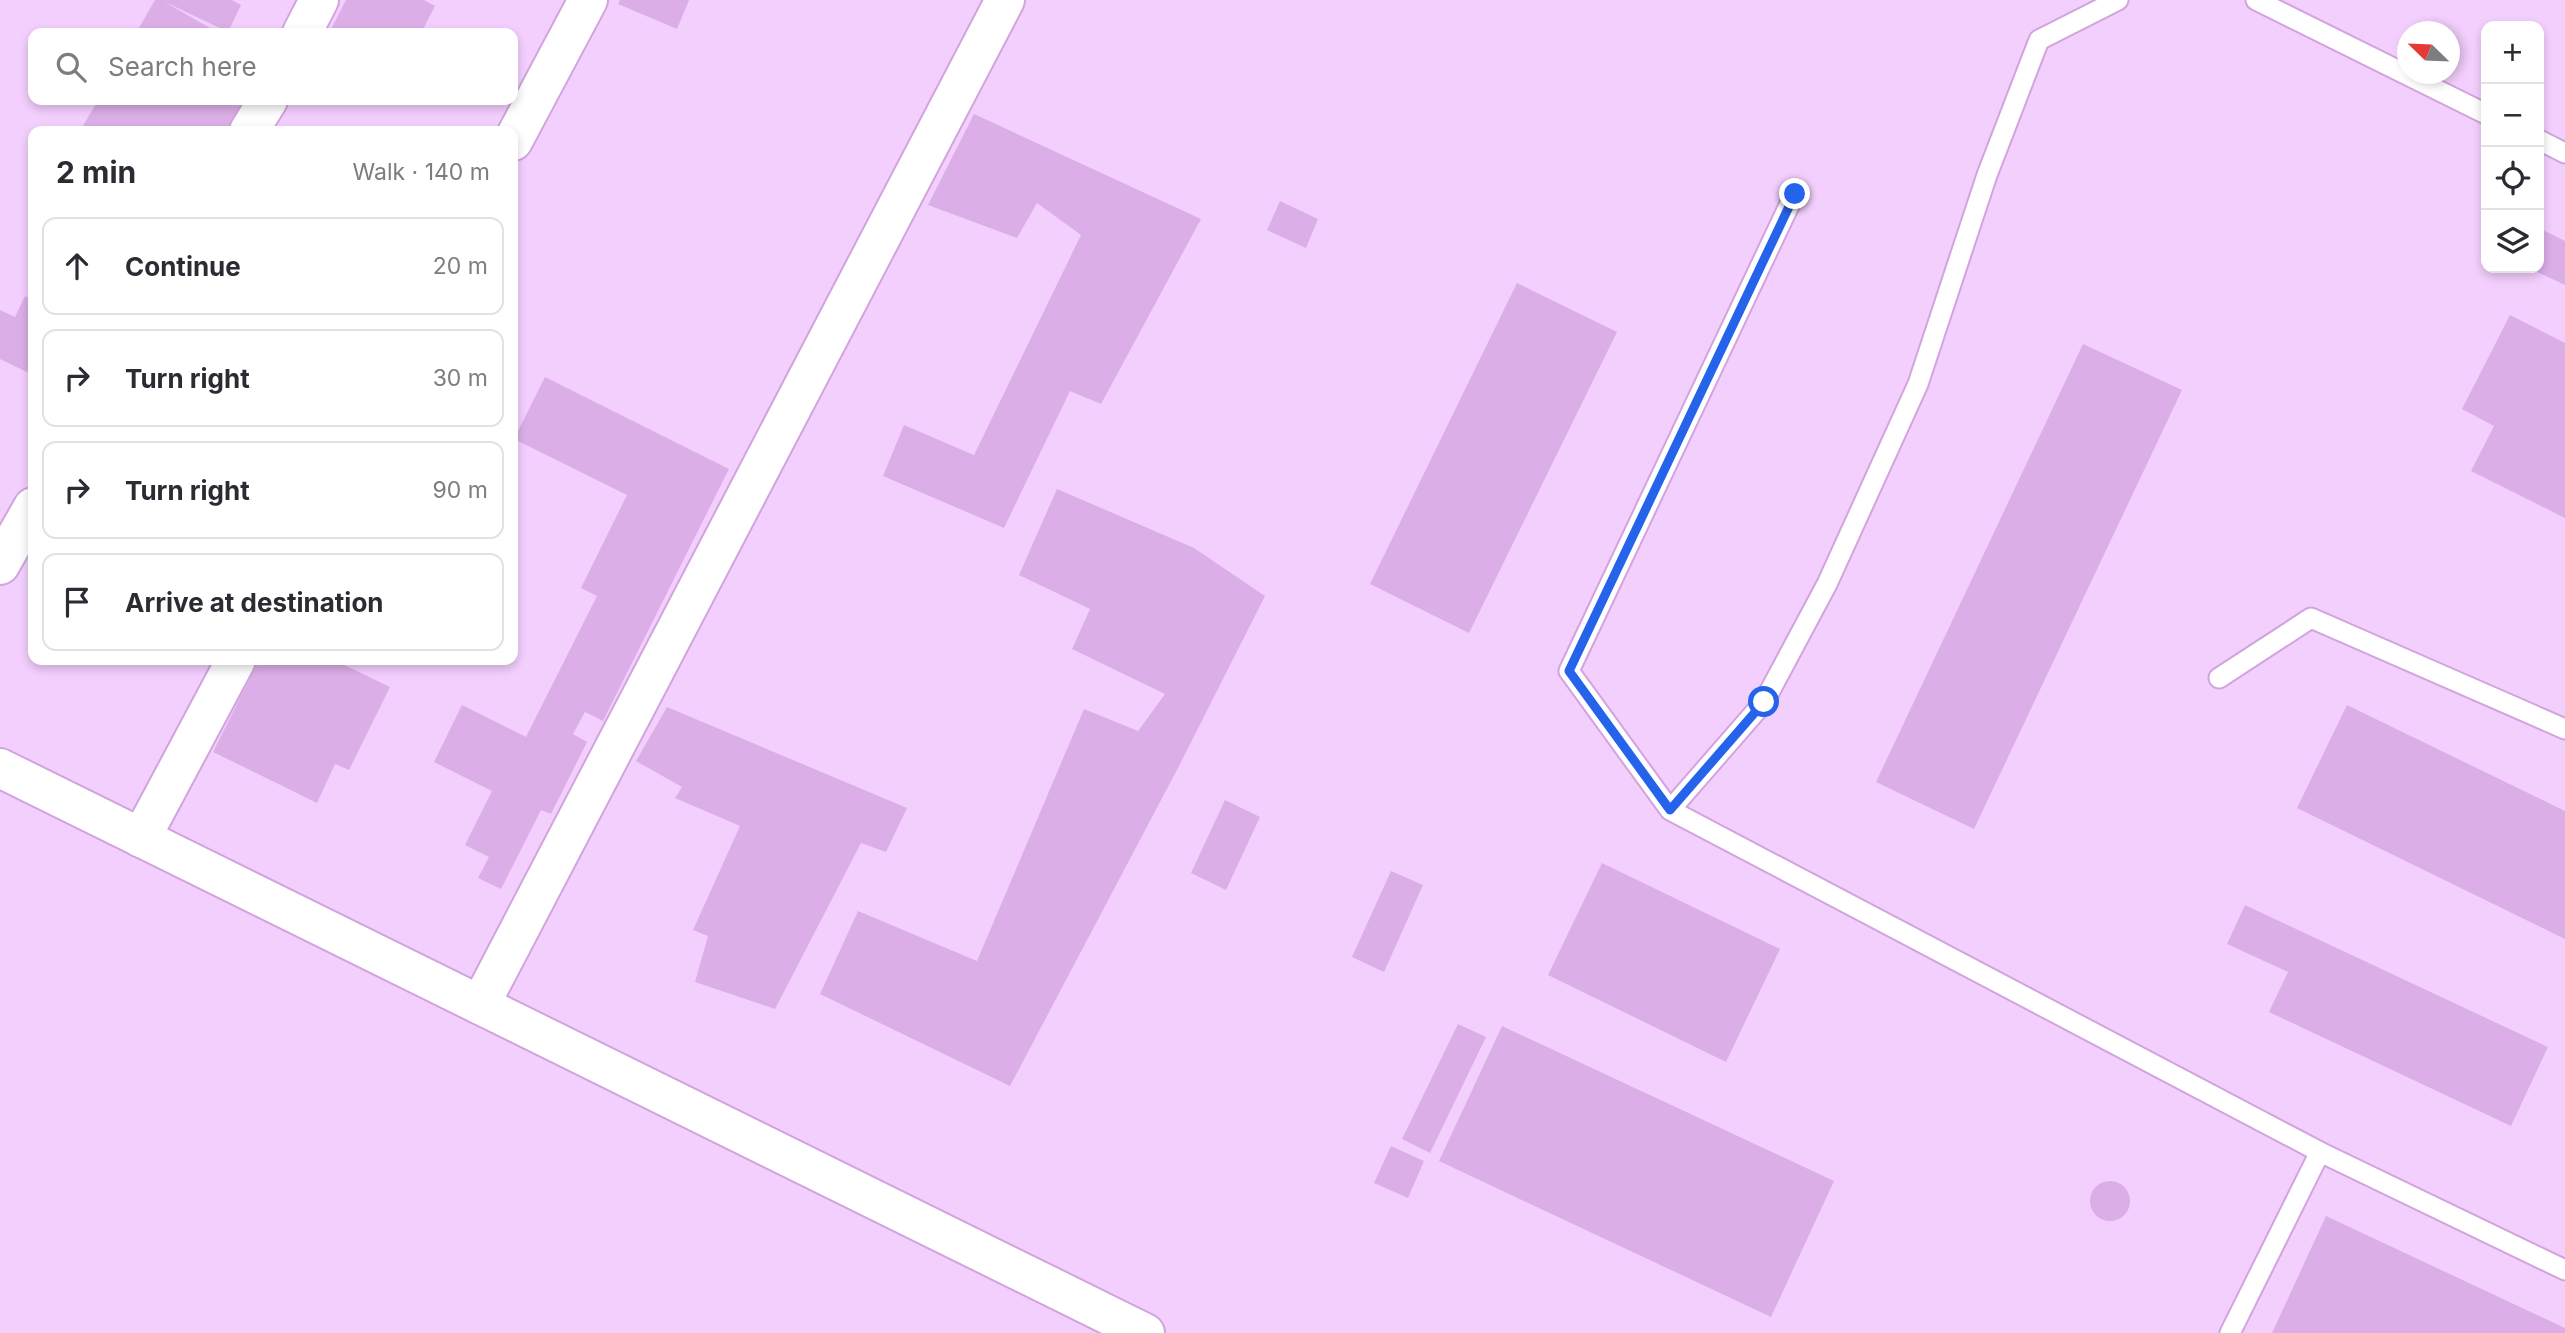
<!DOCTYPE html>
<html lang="en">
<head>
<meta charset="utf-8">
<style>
	:root { --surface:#fff; --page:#f7f7f7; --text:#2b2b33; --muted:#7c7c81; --line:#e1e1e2 }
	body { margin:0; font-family:Inter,sans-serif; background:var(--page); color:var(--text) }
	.controls { position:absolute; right:21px; top:21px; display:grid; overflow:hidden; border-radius:14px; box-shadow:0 4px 10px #0003 }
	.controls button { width:63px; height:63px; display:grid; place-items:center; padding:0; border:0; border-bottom:2px solid var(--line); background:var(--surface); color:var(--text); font:35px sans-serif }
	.compass { position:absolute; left:2397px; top:21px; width:63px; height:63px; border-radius:50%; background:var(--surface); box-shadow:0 4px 10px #0003; rotate:293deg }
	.stop { position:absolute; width:21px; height:21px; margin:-16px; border:5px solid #2563eb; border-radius:50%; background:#fff }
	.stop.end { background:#2563eb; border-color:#fff; box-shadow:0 2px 7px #0008 }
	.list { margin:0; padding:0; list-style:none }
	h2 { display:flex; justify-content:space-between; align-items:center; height:91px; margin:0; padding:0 28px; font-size:30px }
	h2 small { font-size:23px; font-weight:400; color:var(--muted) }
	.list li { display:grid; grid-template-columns:46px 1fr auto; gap:21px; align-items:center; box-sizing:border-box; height:98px; margin:0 14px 14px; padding:0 14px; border:2px solid var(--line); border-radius:14px }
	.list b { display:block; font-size:26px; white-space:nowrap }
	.list em { font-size:23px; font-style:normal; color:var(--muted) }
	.icon { flex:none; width:38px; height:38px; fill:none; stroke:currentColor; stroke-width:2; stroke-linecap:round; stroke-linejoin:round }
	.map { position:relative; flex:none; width:2565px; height:1333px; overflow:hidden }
	.search { position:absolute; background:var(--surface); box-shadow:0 4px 10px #0003; left:28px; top:28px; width:490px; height:77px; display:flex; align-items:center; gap:18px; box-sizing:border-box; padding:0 24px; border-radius:14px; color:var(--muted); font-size:26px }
	.panel { position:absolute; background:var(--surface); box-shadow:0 4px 10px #0003; left:28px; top:126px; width:490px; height:539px; border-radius:14px }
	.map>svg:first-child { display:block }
	.building { fill:#dbaee7 }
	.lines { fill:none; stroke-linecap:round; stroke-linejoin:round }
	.service-casing { stroke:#d1a4dd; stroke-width:23 }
	.minor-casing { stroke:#d1a4dd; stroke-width:42 }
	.primary-casing { stroke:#d1a4dd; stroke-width:42 }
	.service { stroke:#fff; stroke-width:19 }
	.minor { stroke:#fff; stroke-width:38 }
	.primary { stroke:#fff; stroke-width:38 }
	.route { stroke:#2563eb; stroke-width:9 }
</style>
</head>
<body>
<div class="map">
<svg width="2565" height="1333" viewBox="0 0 2565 1333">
	<rect width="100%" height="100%" fill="#f3cffe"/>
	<path class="building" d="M 155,0 L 232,0 L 241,5 L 228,32 L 163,1 L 219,33 L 136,33 Z
		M 346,0 L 424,0 L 435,6 L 421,33 L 329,33 Z
		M 620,0 L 689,0 L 677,29 L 618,4 Z
		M 98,100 L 246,100 L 228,131 L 80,131 Z
		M 974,114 L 1201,219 L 1101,404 L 1070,391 L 1004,528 L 883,476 L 904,425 L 974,455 L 1081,235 L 1037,203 L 1017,238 L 928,205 Z
		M 1280,201 L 1318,219 L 1306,248 L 1267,230 Z
		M 2539,228 L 2565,241 L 2565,285 L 2529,268 L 2539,268 Z
		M 1517,283 L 1617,332 L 1469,633 L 1370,584 Z
		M 25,296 L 33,300 L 33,375 L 0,359 L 0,310 L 15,317 Z
		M 2510,315 L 2565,343 L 2565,518 L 2471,471 L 2494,426 L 2462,409 Z
		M 2083,344 L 2182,390 L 1974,829 L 1876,782 Z
		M 545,377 L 729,469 L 603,721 L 585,712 L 573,734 L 587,742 L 551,814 L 541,810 L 501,889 L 478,878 L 489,857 L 465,845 L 492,791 L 434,762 L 462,705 L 526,737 L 597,596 L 581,588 L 627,495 L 514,439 Z
		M 1057,489 L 1194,548 L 1265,596 L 1179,766 L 1010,1086 L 820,994 L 858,911 L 977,961 L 1084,709 L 1138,731 L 1165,694 L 1072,649 L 1090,609 L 1019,575 Z
		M 259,660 L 334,660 L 390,687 L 349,770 L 335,764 L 317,803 L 213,752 Z
		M 2347,705 L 2565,811 L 2565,939 L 2297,808 Z
		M 667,707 L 907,808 L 886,852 L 861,843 L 775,1009 L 695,982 L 708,936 L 693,930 L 740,826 L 675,798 L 682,787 L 636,761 Z
		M 1225,800 L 1260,817 L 1226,890 L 1191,873 Z
		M 1602,863 L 1780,949 L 1726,1062 L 1548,975 Z
		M 1391,871 L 1423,885 L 1384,972 L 1352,957 Z
		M 2245,905 L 2548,1047 L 2511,1126 L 2269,1012 L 2288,972 L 2227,944 Z
		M 1458,1024 L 1486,1037 L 1430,1153 L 1402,1139 Z
		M 1502,1026 L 1834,1181 L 1771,1317 L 1439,1161 Z
		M 1391,1146 L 1424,1161 L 1408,1198 L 1374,1183 Z
		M2090 1201a20 20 0 1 1 40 0a20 20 0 1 1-40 0Z
		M 2326,1216 L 2565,1328 L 2565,1333 L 2272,1333 Z"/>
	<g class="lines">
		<defs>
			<path id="service" d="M 2256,0 L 2486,114
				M 2539,140 L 2565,153
				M 1795,193 L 1569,671 L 1670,810 L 2320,1152 L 2565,1270
				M 2219,678 L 2311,618 L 2565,729
				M 1670,810 L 1764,702 L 1827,584 L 1918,384 L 1987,175 L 2039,40 L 2118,0
				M 2230,1333 L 2320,1152"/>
			<path id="minor" d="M 302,33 L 319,0
				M 249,131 L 268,100
				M 513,141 L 588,0
				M 0,565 L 33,507
				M 141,838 L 236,660
				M 480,1005 L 1005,0"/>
			<path id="primary" d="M 0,768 L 1145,1333"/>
		</defs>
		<use href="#service" class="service-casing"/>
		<use href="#minor" class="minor-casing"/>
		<use href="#primary" class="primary-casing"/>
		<use href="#service" class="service"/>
		<use href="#minor" class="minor"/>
		<use href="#primary" class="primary"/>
	</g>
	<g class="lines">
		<path class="route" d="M 1764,702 L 1670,810 L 1569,671 L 1795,194"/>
	</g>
</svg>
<div class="controls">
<button>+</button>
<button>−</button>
<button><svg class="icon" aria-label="locate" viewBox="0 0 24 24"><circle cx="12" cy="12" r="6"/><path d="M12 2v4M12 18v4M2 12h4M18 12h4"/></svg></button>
<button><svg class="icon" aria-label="layers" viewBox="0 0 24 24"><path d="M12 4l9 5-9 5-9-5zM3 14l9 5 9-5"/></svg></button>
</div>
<svg class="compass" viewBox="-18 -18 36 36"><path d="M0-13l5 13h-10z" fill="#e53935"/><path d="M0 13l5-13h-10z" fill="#7c7c81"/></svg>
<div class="stop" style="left:1764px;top:702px"></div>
<div class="stop end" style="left:1795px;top:194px"></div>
<div class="search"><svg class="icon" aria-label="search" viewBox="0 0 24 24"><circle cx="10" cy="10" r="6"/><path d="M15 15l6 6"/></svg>Search here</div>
<section class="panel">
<h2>2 min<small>Walk · 140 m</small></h2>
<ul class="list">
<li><svg class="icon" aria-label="ahead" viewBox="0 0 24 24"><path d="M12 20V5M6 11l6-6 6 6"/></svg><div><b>Continue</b></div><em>20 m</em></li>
<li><svg class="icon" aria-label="right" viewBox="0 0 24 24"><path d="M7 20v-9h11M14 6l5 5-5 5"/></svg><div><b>Turn right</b></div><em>30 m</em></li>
<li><svg class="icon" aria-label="right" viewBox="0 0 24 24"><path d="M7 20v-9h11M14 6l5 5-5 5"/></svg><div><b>Turn right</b></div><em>90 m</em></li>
<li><svg class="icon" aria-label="arrive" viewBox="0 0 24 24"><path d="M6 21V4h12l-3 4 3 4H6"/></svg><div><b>Arrive at destination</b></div></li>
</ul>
</section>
</div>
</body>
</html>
